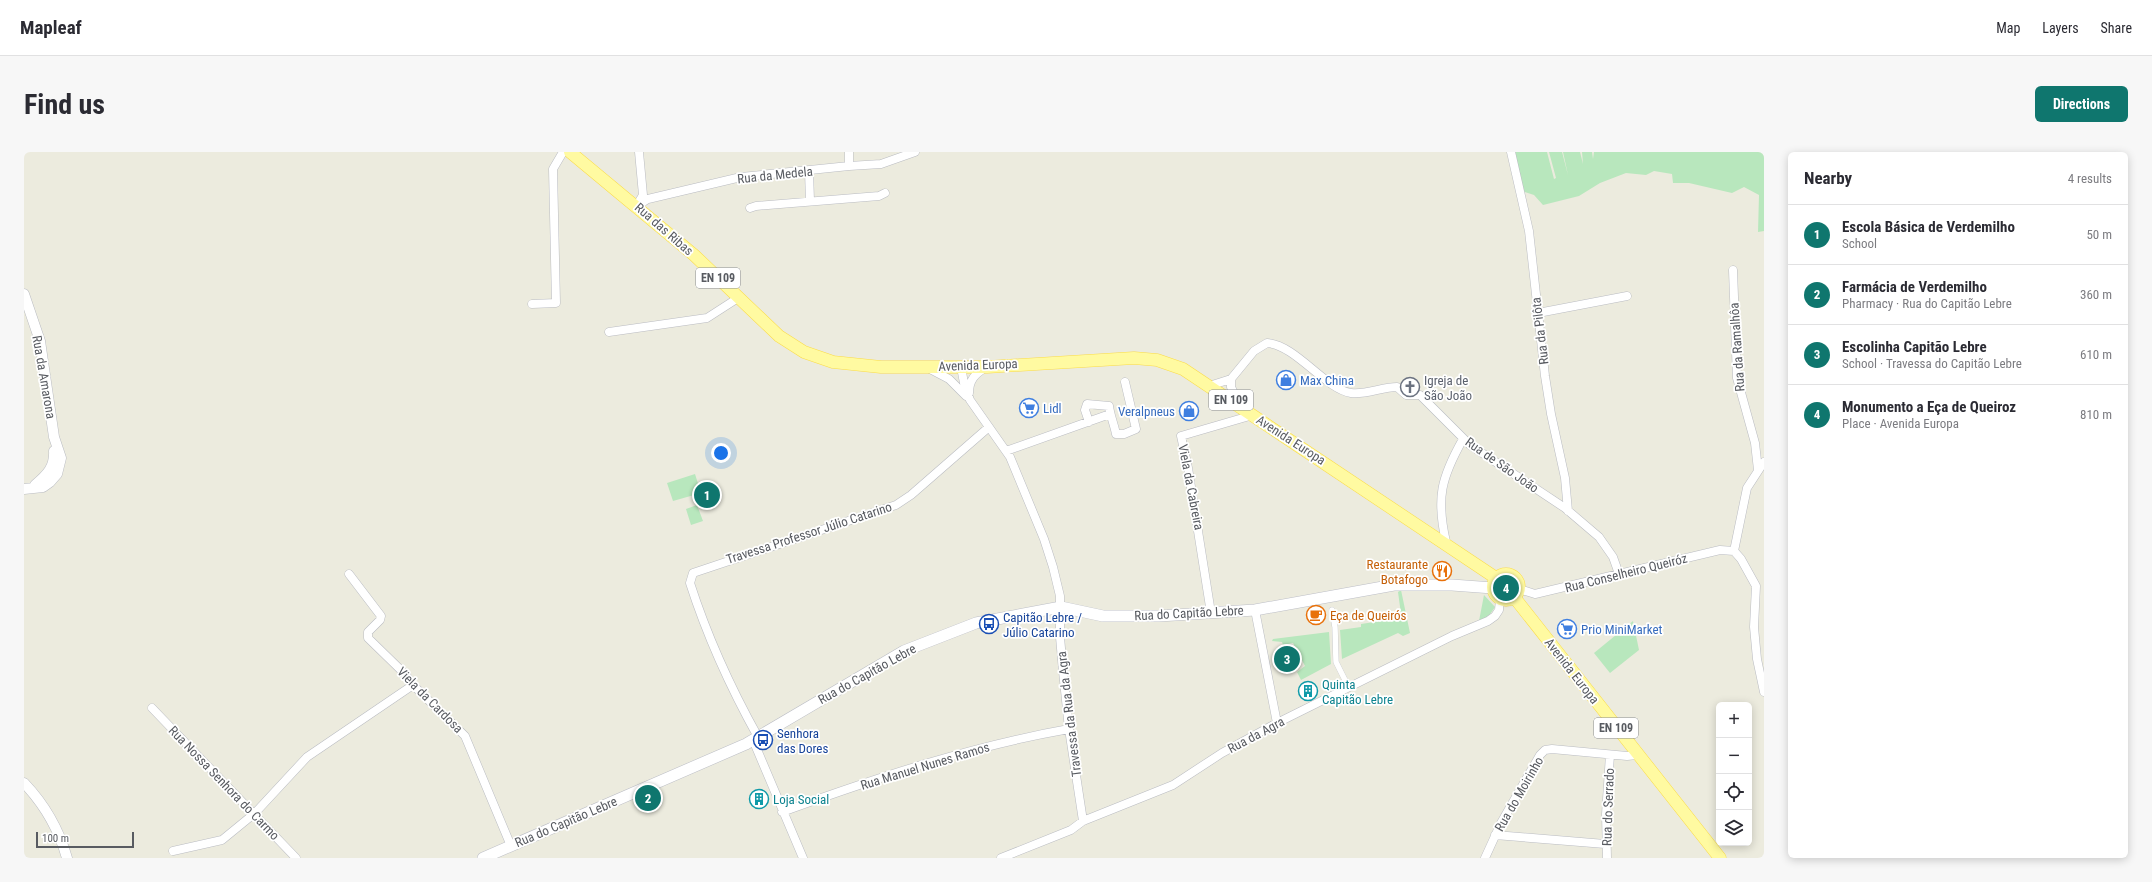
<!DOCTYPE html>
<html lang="en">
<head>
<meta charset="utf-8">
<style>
	:root { --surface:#fff; --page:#f7f7f7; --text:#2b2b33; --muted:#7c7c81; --line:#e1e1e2; --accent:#0f766e }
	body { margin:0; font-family:"Roboto Condensed",sans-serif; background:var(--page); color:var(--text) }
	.controls { position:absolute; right:12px; bottom:12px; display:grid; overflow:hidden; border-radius:6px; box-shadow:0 2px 10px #0003 }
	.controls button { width:36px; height:36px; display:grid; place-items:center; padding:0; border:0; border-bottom:1px solid var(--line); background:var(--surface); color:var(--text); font:20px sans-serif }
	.scale { position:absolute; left:12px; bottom:10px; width:98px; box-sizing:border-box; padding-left:4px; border:2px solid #585b61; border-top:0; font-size:11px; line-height:14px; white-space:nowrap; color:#585b61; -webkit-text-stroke:3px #fff; paint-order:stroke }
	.you { position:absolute; left:697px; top:301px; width:14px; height:14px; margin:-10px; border:3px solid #fff; border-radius:50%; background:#1a73e8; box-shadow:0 0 0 6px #1a73e833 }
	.badge { display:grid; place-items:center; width:26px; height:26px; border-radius:50%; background:var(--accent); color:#fff; font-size:13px; font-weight:700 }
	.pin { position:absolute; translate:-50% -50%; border:2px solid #fff; box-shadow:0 1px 4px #0006 }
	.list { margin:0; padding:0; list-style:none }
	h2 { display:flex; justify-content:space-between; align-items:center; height:52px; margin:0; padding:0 16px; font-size:17px }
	h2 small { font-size:13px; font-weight:400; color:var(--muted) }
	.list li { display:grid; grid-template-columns:26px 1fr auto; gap:12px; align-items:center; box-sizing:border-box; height:60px; padding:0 16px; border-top:1px solid var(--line) }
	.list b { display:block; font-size:15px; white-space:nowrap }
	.list p { margin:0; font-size:13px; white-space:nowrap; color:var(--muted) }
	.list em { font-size:13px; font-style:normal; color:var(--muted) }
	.icon { flex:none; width:22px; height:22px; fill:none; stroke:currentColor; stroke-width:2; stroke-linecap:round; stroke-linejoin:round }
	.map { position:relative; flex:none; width:1740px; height:706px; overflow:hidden; border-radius:6px }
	header { display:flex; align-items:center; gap:24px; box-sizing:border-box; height:56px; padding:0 20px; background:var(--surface); border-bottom:1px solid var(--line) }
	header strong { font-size:19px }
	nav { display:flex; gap:22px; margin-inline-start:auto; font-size:14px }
	.intro { display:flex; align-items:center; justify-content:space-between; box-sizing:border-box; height:96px; padding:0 24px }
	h1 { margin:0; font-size:28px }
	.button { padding:10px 18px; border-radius:6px; background:var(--accent); color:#fff; font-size:14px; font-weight:700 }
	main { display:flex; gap:24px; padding:0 24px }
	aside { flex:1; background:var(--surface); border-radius:6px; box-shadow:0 2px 10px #0003 }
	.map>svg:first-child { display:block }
	.green { fill:#b8e7bd }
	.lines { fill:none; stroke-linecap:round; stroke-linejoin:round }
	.pedestrian-casing { stroke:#babcc2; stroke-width:6 }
	.minor-casing { stroke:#babcc2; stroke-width:9 }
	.tertiary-casing { stroke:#babcc2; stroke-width:11 }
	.secondary-casing { stroke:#bcbec6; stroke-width:12 }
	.primary-casing { stroke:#fbdc49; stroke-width:13 }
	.pedestrian { stroke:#fff; stroke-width:5.5 }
	.minor { stroke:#fff; stroke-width:8 }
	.tertiary { stroke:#fff; stroke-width:10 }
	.secondary { stroke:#fff; stroke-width:11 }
	.primary { stroke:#fffaa1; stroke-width:12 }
	.labels { text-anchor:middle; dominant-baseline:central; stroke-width:3.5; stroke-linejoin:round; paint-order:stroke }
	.shield { fill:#fff; stroke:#8a8c90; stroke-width:1 }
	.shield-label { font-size:12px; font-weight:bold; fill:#585b61 }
	.street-label { font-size:13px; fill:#585b61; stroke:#fff }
	.shop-label { font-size:13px; fill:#366cbe; stroke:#fff; text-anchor:start }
	.worship-label { font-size:13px; fill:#5b616d; stroke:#fff; text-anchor:start }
	.food-label { font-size:13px; fill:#c56008; stroke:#fff; text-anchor:end }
	.transit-label { font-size:13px; fill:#164399; stroke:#fff; text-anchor:start }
	.culture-label { font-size:13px; fill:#0d838f; stroke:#fff; text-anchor:start }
</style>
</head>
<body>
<header>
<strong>Mapleaf</strong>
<nav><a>Map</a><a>Layers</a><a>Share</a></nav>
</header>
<div class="intro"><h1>Find us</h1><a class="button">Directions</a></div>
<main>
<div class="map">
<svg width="1740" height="706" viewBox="0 0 1740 706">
	<rect width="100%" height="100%" fill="#ecebde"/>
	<path class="green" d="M 1489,0 L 1523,0 L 1530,27 L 1532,26 L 1525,0 L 1538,0 L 1544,23 L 1539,0 L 1556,0 L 1559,12 L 1558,0 L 1568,0 L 1569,7 L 1570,0 L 1740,0 L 1740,79 L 1734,80 L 1735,43 L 1720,35 L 1708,41 L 1665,31 L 1649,31 L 1648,22 L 1630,19 L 1622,23 L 1602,21 L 1576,31 L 1555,44 L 1519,53 L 1510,43 L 1498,39 Z
		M 671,322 L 677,341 L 649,349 L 643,331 Z
		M 673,353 L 679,369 L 667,373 L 662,357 Z
		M 1377,438 L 1386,481 L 1379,484 L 1374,481 L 1318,507 L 1316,478 L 1337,475 L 1337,472 L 1371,467 L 1371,463 L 1377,462 L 1374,440 Z
		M 1460,443 L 1471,455 L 1464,465 L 1455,469 Z
		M 1609,469 L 1615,498 L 1586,521 L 1570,501 Z
		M 1305,480 L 1307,512 L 1277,528 L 1273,520 L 1281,514 L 1269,491 L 1259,493 L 1258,490 L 1248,489 L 1249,487 Z"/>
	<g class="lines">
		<defs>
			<path id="pedestrian" d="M 1308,458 L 1311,475 L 1312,510 L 1325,536"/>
			<path id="minor" d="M 1487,0 L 1505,79 L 1521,224 L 1527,262 L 1541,326 L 1544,359
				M 825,14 L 825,0
				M 785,19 L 786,49
				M 613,53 L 619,43 L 615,0
				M 613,54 L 624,47 L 717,25 L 825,14 L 857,12 L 891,0
				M 726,56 L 732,54 L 855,44 L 861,41
				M 1709,118 L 1713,226 L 1731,291 L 1734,318
				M 508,152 L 532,151 L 529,17 L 539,0
				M 1514,161 L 1603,144
				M 585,180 L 683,166 L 714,146
				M 937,215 L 940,231 L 946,248 L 986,305 L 1020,387 L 1029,415 L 1036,444 L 1036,485 L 1039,519 L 1045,577 L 1059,669
				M 906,217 L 925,227 L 942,244
				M 1207,227 L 1207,235 L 1215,252
				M 1185,234 L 1207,227 L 1230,199 L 1243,191 C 1272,193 1301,237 1327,241 C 1342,243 1358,235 1373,235 L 1382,243 L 1396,243 L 1446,293 L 1541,356 L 1575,385 L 1589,405 L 1595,422
				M 945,241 C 945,228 951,222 961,216
				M 1065,270 L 1061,258 L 1063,252 L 1085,254 C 1086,263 1090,272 1092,282 L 1100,282 L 1112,277 L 1101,230
				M 982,299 L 1086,262
				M 1422,390 C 1412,346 1417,326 1439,287
				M 1710,399 L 1717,407 L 1732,434 L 1730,475 L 1733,507 L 1740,540
				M 1710,399 L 1723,336 L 1740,310
				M 325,422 L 357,464 L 356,468 L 344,480 L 344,486 L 382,523 L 389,533 L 441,584 L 487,694
				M 1495,437 L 1511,442 L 1696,398 L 1710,399
				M 1231,458 L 1253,571
				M 1187,461 L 1164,316 L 1157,284 L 1229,263
				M 128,556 L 272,706
				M 734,585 C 705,533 684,487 666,431 L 669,421 L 872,353 L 887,343 L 965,275
				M 729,588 L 779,706
				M 758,660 C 852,626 948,594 1045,577
				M 1471,683 L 1581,692
				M 149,699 L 198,688 L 231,661 L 283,605 L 389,533
				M 977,706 L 1047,678 L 1059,669 L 1149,633 L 1198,601 L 1253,571 L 1428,484 L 1464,469 L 1471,464 L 1475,458 L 1476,447
				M 1461,706 L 1477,671 L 1516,603 L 1521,598 L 1528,597 L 1603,604 L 1613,603
				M 1583,706 L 1582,662 L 1586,603"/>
			<path id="tertiary" d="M 0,142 L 16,189 L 30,285 L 37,306 L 33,322 L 26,330 L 19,335 L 0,337
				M 11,333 C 23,323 31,315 30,299
				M 0,631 C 20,652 35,678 43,706"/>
			<path id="secondary" d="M 459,706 L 722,592 L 880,499 L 952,471 L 1037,455 L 1079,464 L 1135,464 L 1231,458 L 1370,433 L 1428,433 L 1469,436"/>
			<path id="primary" d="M 546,0 L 670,103 L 755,184 L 780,200 L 809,210 L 857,215 L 963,215 L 1110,206 L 1133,208 L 1159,217 L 1472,426
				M1469 435a13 13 0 1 1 26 0a13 13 0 1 1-26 0Z
				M 1490,445 L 1696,706"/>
		</defs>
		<use href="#pedestrian" class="pedestrian-casing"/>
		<use href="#minor" class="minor-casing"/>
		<use href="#tertiary" class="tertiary-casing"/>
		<use href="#secondary" class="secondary-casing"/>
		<use href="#primary" class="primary-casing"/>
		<use href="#pedestrian" class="pedestrian"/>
		<use href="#minor" class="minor"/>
		<use href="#tertiary" class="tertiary"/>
		<use href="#secondary" class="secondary"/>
		<use href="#primary" class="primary"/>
	</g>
	<defs>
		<symbol id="shop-ring" viewBox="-11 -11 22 22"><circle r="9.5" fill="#fff" stroke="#3f7fe0" stroke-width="1.5"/><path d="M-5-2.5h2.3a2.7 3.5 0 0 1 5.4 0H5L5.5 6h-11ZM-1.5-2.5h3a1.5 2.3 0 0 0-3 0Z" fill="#3f7fe0"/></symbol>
		<symbol id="church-ring" viewBox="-11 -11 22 22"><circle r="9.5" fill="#fff" stroke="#6b7280" stroke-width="1.5"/><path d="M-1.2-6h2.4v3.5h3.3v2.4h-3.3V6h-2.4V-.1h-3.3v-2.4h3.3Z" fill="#6b7280"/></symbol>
		<symbol id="supermarket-ring" viewBox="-11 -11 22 22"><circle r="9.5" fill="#fff" stroke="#3f7fe0" stroke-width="1.5"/><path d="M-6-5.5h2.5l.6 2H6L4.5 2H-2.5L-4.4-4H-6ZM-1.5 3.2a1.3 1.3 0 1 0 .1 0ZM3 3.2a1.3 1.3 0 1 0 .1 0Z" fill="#3f7fe0"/></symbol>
		<symbol id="restaurant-ring" viewBox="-11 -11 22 22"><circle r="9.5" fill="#fff" stroke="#e8710a" stroke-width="1.5"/><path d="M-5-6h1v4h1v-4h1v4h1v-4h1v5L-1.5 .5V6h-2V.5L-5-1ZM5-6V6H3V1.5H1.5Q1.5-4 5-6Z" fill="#e8710a"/></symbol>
		<symbol id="cafe-ring" viewBox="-11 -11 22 22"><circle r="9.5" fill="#fff" stroke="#e8710a" stroke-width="1.5"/><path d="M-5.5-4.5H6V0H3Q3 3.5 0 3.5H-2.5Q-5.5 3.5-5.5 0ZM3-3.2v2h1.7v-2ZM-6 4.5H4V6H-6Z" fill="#e8710a"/></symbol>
		<symbol id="bus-ring" viewBox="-11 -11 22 22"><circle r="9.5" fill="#fff" stroke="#1a4fb4" stroke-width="1.5"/><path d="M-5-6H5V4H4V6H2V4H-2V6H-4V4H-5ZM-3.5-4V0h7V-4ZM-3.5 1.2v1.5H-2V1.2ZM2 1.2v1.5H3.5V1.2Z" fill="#1a4fb4"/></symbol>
		<symbol id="building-ring" viewBox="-11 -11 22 22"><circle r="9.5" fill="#fff" stroke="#0f9aa8" stroke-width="1.5"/><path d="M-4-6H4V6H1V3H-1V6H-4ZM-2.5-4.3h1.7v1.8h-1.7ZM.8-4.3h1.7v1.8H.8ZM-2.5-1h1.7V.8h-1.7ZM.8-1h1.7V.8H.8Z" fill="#0f9aa8"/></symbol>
	</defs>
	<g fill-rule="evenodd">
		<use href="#shop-ring" x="1251" y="217" width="22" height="22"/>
		<use href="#church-ring" x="1375" y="224" width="22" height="22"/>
		<use href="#supermarket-ring" x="994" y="245" width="22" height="22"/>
		<use href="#shop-ring" x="1154" y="248" width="22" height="22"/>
		<use href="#restaurant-ring" x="1407" y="408" width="22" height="22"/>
		<use href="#cafe-ring" x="1281" y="452" width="22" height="22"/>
		<use href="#bus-ring" x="954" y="461" width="22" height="22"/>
		<use href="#supermarket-ring" x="1532" y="466" width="22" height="22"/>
		<use href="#building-ring" x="1273" y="528" width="22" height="22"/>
		<use href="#bus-ring" x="728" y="577" width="22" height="22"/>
		<use href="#building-ring" x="724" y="636" width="22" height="22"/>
	</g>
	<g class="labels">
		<g class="shield">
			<rect x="672" y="116" width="44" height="20" rx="3"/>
			<rect x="1185" y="238" width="44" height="20" rx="3"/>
			<rect x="1570" y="566" width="44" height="20" rx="3"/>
		</g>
		<g class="shield-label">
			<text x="694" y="126">EN 109</text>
			<text x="1207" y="248">EN 109</text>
			<text x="1592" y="576">EN 109</text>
		</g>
		<g class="street-label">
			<text transform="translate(751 23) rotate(-6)">Rua da Medela</text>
			<text transform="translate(640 77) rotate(41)">Rua das Ribas</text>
			<text transform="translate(1516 179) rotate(-97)">Rua da Pilôta</text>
			<text transform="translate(1713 195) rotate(-94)">Rua da Ramalhôa</text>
			<text transform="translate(954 213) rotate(-2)">Avenida Europa</text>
			<text transform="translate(20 225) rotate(80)">Rua da Amarona</text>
			<text transform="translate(1267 288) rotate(33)">Avenida Europa</text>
			<text transform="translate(1478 313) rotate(35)">Rua de São João</text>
			<text transform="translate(1167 335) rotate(79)">Viela da Cabreira</text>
			<text transform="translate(785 381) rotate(-18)">Travessa Professor Júlio Catarino</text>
			<text transform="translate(1602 421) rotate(-14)">Rua Conselheiro Queiróz</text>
			<text transform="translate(1165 461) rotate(-3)">Rua do Capitão Lebre</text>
			<text transform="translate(1548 519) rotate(52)">Avenida Europa</text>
			<text transform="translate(843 522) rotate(-29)">Rua do Capitão Lebre</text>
			<text transform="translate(406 548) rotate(45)">Viela da Cardosa</text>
			<text transform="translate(1045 562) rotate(-97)">Travessa da Rua da Agra</text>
			<text transform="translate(1232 583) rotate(-28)">Rua da Agra</text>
			<text transform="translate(901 614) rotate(-17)">Rua Manuel Nunes Ramos</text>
			<text transform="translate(200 631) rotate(46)">Rua Nossa Senhora do Carmo</text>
			<text transform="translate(1495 642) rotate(-60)">Rua do Moirinho</text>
			<text transform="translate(1584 655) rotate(-88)">Rua do Serrado</text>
			<text transform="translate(542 670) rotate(-23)">Rua do Capitão Lebre</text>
		</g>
		<g class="shop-label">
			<text x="1276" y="228">Max China</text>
			<text x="1019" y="256">Lidl</text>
			<text x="1151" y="259" text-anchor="end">Veralpneus</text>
			<text x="1557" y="477">Prio MiniMarket</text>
		</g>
		<g class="worship-label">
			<text x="1400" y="228">Igreja de<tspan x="1400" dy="15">São João</tspan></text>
		</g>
		<g class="food-label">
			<text x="1404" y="412">Restaurante<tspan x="1404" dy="15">Botafogo</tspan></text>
			<text x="1306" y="463" text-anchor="start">Eça de Queirós</text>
		</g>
		<g class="transit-label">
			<text x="979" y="465">Capitão Lebre /<tspan x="979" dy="15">Júlio Catarino</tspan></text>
			<text x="753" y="581">Senhora<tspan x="753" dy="15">das Dores</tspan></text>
		</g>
		<g class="culture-label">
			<text x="1298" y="532">Quinta<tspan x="1298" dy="15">Capitão Lebre</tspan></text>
			<text x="749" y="647">Loja Social</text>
		</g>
	</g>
</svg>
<div class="controls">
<button>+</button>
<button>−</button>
<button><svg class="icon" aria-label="locate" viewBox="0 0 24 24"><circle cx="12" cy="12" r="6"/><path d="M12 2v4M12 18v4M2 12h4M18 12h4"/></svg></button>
<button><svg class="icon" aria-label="layers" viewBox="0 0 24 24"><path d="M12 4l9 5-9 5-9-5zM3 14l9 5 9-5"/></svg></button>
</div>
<div class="scale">100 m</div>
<div class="you"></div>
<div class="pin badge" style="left:683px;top:343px">1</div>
<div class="pin badge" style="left:624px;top:646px">2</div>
<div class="pin badge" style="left:1263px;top:507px">3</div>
<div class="pin badge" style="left:1482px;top:436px">4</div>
</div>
<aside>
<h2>Nearby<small>4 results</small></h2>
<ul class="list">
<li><span class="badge">1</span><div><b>Escola Básica de Verdemilho</b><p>School</p></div><em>50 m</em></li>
<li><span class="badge">2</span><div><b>Farmácia de Verdemilho</b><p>Pharmacy · Rua do Capitão Lebre</p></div><em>360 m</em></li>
<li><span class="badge">3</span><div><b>Escolinha Capitão Lebre</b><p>School · Travessa do Capitão Lebre</p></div><em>610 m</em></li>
<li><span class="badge">4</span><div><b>Monumento a Eça de Queiroz</b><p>Place · Avenida Europa</p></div><em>810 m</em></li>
</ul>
</aside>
</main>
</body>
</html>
